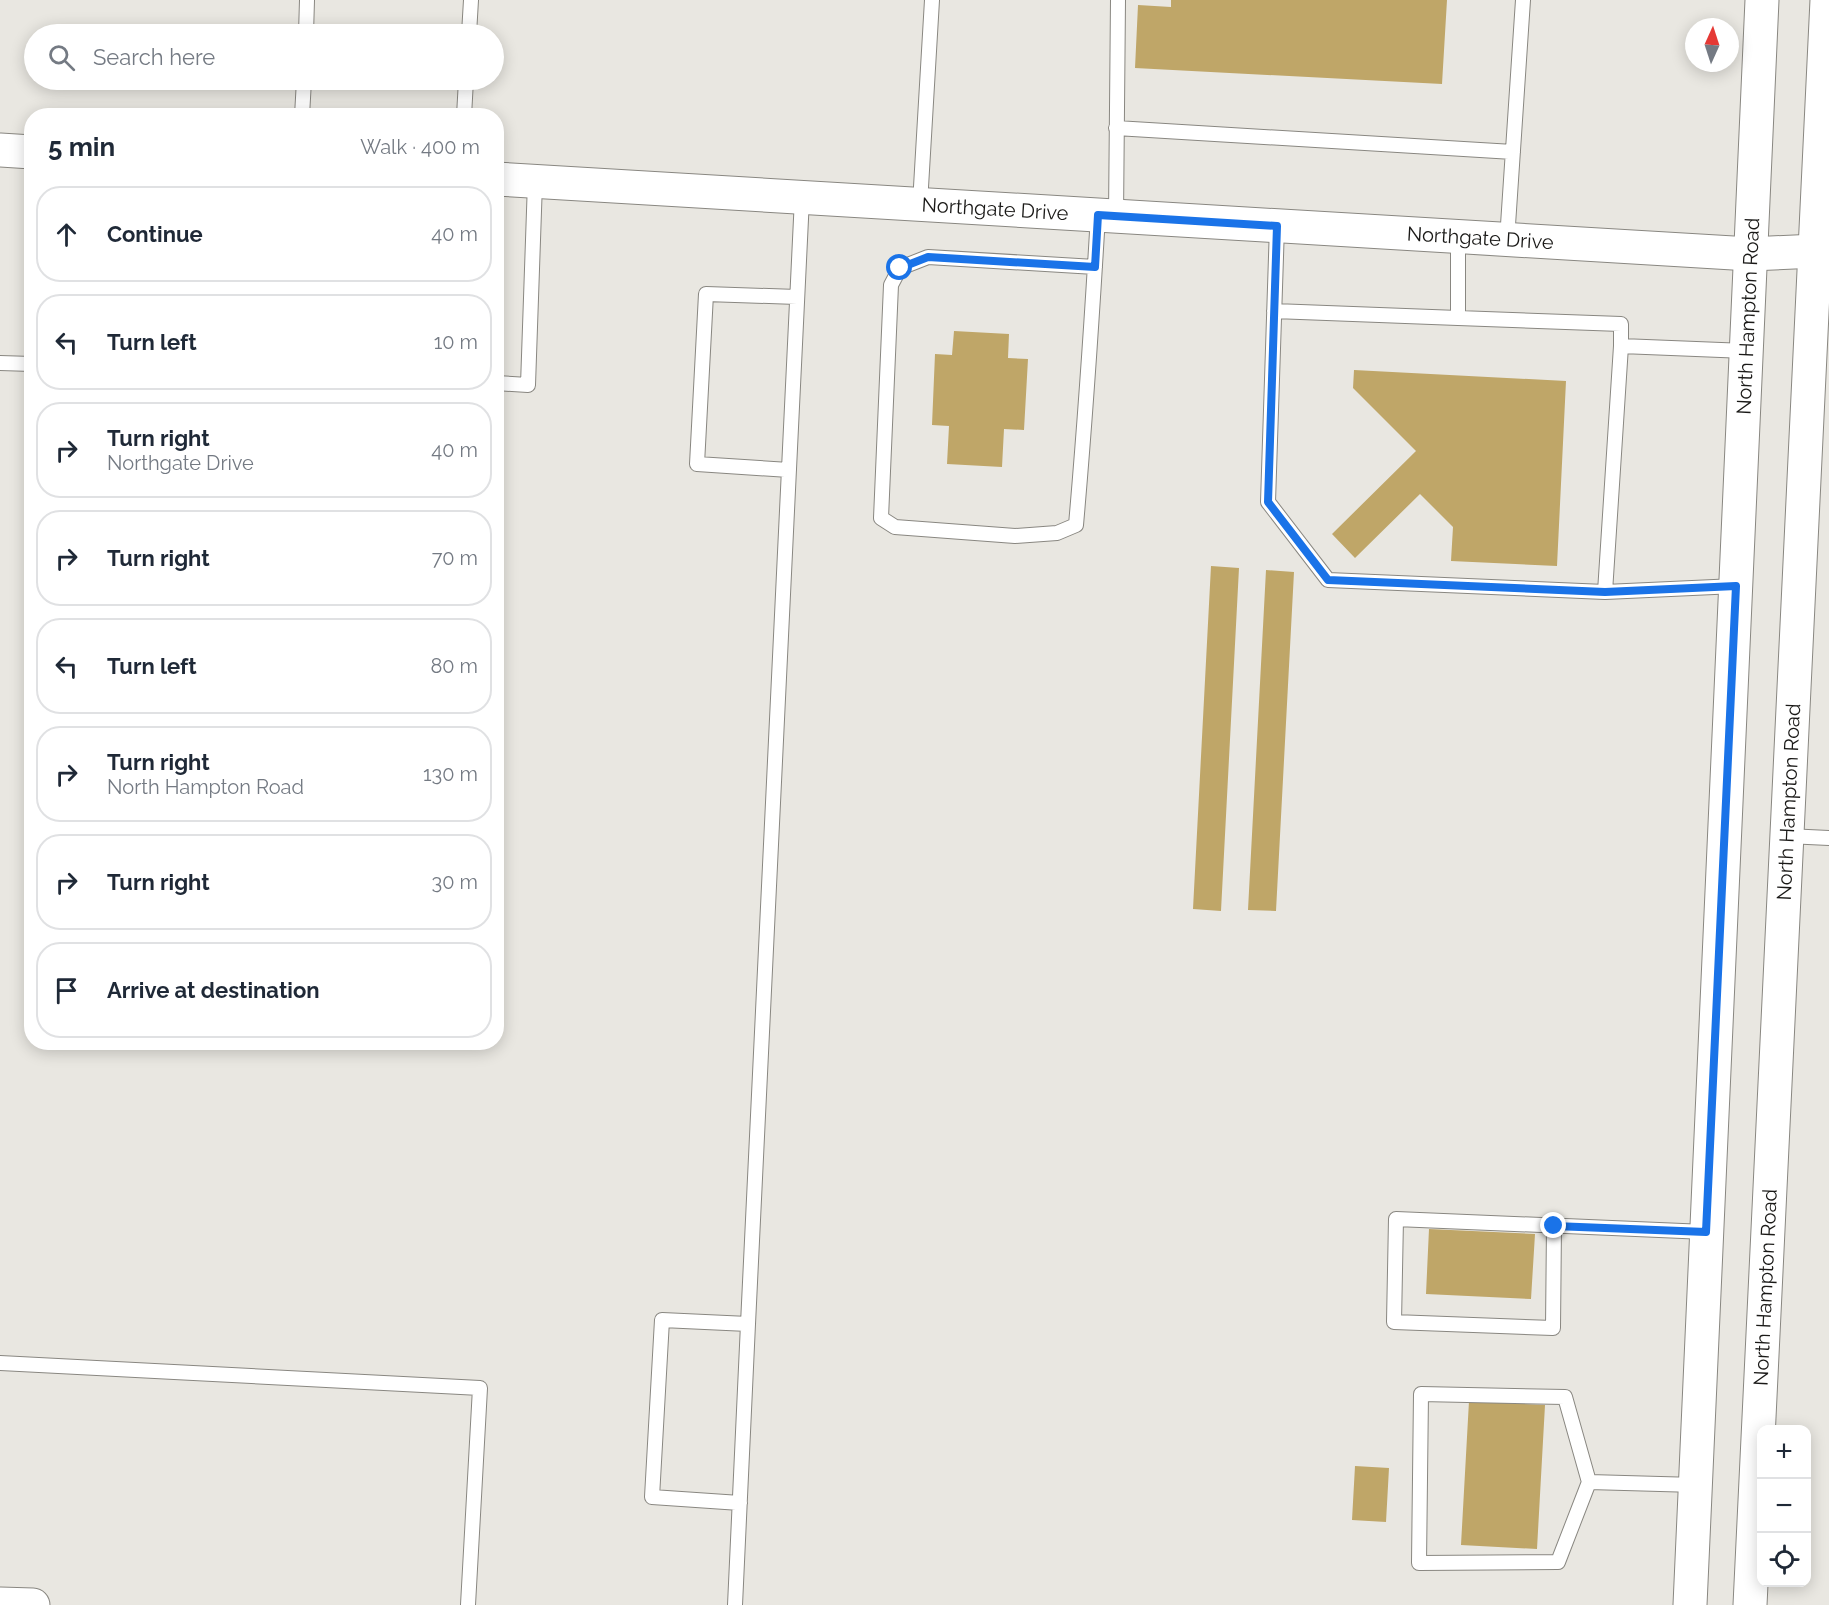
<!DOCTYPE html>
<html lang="en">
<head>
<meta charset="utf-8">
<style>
	:root { --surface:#fff; --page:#f2f2f3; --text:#1f2937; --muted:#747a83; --line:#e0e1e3 }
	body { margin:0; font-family:Raleway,sans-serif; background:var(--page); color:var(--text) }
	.controls { position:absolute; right:18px; bottom:18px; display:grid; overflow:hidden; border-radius:12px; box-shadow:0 3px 15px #0003 }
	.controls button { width:54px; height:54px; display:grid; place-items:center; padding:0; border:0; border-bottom:2px solid var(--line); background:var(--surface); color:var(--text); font:30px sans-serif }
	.compass { position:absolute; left:1685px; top:18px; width:54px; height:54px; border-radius:50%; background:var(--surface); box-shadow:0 3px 15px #0003; rotate:3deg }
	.stop { position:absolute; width:18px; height:18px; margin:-14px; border:4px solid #1a73e8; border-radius:50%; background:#fff }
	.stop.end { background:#1a73e8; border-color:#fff; box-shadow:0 2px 6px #0008 }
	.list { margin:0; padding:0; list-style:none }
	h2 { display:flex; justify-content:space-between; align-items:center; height:78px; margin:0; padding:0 24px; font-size:26px }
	h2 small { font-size:20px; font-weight:400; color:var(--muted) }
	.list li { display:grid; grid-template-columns:39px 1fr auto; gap:18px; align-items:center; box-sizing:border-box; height:96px; margin:0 12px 12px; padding:0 12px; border:2px solid var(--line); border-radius:24px }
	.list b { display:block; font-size:22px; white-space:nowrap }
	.list p { margin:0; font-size:20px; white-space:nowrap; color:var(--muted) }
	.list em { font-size:20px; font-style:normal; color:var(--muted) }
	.icon { flex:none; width:33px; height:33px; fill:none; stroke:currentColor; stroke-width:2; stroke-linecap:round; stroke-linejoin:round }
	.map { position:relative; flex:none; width:1829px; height:1605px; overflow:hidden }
	.search { position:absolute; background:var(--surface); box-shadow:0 3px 15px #0003; left:24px; top:24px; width:480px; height:66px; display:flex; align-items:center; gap:15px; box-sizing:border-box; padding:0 21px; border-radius:33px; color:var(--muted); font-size:22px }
	.panel { position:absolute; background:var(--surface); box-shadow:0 3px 15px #0003; left:24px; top:108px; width:480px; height:942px; border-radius:24px }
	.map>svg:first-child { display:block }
	.building { fill:#bfa668 }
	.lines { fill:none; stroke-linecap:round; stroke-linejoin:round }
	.service-casing { stroke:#898781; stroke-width:16 }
	.tertiary-casing { stroke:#898781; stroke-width:35 }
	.secondary-casing { stroke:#898781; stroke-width:35 }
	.service { stroke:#fff; stroke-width:14 }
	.tertiary { stroke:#fff; stroke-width:33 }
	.secondary { stroke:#fff; stroke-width:33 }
	.route { stroke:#1a73e8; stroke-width:8 }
	.labels { text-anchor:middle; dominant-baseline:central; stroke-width:6; stroke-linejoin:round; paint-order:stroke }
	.street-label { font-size:20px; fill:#1a1917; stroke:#f6f4ee }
</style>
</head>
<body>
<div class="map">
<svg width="1829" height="1605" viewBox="0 0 1829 1605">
	<rect width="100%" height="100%" fill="#e9e7e1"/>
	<path class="building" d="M 1171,0 L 1447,0 L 1442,84 L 1135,68 L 1138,5 L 1171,7 Z
		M 954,331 L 1009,334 L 1008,358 L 1028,359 L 1024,430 L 1004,429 L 1002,467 L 947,464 L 949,426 L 932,425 L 935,354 L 952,355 Z
		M 1354,370 L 1566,381 L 1557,566 L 1451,561 L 1453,527 L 1420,494 L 1355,558 L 1332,534 L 1416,451 L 1353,388 Z
		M 1211,566 L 1239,568 L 1221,911 L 1193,909 Z
		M 1266,570 L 1294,572 L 1276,911 L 1248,910 Z
		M 1429,1229 L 1535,1234 L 1531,1299 L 1426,1294 Z
		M 1469,1401 L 1545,1405 L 1537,1549 L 1461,1545 Z
		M 1355,1466 L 1389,1468 L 1386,1522 L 1352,1520 Z"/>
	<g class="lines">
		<defs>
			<path id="service" d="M 306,34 L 307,0
				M 469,34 L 471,0
				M 302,116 L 304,80
				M 464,116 L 466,80
				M 1116,128 L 1513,152
				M 920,204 L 932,0
				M 1116,216 L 1118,0
				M 1277,226 L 1268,502 L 1328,580 L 1605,592 L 1736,586
				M 1458,237 L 1458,318 L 1621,324 L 1621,346 L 1746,351
				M 1507,240 L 1523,0
				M 1095,267 L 928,257 L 900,268 L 891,285 L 881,518 L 895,527 L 1015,536 L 1057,533 L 1076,525 C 1085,422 1092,318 1098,215
				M 1274,311 L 1458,318
				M 0,363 L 32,364
				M 496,383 L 528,385 L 535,182
				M 789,470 L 697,464 L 706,294 L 797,297
				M 1605,592 L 1621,346
				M 1787,836 L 1829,838
				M 1554,1226 L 1553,1328 L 1394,1322 L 1396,1219 L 1706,1232
				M 748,1324 L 802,198
				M 0,1363 L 480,1388 L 468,1605
				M 1589,1482 L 1558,1562 L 1419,1563 L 1421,1394 L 1565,1397 L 1589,1482 L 1696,1485
				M 735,1605 L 748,1324 L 662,1320 L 652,1497 L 740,1503"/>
			<g id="tertiary">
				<path d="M 0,150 L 32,152"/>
				<path id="s1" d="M 496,179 L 1750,254 L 1816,251"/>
				<path d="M 0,1604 L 33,1605"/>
			</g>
			<g id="secondary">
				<path id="s2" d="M 1690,1605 L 1762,0"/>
				<path id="s3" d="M 1750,1605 L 1827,0"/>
			</g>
		</defs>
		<use href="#service" class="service-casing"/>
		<use href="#tertiary" class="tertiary-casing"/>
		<use href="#secondary" class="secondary-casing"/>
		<use href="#service" class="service"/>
		<use href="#tertiary" class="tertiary"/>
		<use href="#secondary" class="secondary"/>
	</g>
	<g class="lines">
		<path class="route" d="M 900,268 L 928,257 L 1095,267 L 1098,215 L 1277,226 L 1268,502 L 1328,580 L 1605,592 L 1736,586 L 1706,1232 L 1554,1226"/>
	</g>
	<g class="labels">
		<g class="street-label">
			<text stroke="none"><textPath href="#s1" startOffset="500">Northgate Drive</textPath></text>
			<text stroke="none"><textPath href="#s1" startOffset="986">Northgate Drive</textPath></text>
			<text stroke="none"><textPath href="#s2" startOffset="1290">North Hampton Road</textPath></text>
			<text stroke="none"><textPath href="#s3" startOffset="804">North Hampton Road</textPath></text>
			<text stroke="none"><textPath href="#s3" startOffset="318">North Hampton Road</textPath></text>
		</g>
	</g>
</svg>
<div class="controls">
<button>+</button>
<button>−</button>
<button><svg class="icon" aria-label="locate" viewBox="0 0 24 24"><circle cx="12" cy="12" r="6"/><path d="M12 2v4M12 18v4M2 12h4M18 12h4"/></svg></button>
</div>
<svg class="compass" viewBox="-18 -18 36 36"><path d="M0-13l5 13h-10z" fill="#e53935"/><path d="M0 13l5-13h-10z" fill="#747a83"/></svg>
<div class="stop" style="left:900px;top:268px"></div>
<div class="stop end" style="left:1554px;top:1226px"></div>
<div class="search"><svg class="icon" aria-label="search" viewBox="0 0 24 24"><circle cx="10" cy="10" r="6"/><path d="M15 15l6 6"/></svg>Search here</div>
<section class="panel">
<h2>5 min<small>Walk · 400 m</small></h2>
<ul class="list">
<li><svg class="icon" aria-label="ahead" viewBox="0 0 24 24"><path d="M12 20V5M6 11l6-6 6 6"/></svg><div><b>Continue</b></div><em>40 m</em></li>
<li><svg class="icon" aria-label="left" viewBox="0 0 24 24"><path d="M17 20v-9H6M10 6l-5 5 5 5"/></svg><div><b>Turn left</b></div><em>10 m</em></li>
<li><svg class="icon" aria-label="right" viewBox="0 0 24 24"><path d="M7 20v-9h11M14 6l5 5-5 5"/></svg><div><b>Turn right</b><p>Northgate Drive</p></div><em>40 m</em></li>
<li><svg class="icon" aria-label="right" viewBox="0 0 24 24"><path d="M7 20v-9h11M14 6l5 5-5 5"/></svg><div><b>Turn right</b></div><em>70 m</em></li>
<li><svg class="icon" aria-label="left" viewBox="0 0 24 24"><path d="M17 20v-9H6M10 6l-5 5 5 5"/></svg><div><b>Turn left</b></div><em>80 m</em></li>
<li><svg class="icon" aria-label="right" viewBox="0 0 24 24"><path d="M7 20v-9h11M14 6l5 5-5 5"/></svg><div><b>Turn right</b><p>North Hampton Road</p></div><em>130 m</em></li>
<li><svg class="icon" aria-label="right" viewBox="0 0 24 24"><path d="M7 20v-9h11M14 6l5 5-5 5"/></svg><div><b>Turn right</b></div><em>30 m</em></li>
<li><svg class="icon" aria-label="arrive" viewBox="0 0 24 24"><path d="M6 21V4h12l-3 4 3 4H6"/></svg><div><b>Arrive at destination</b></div></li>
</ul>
</section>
</div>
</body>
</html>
